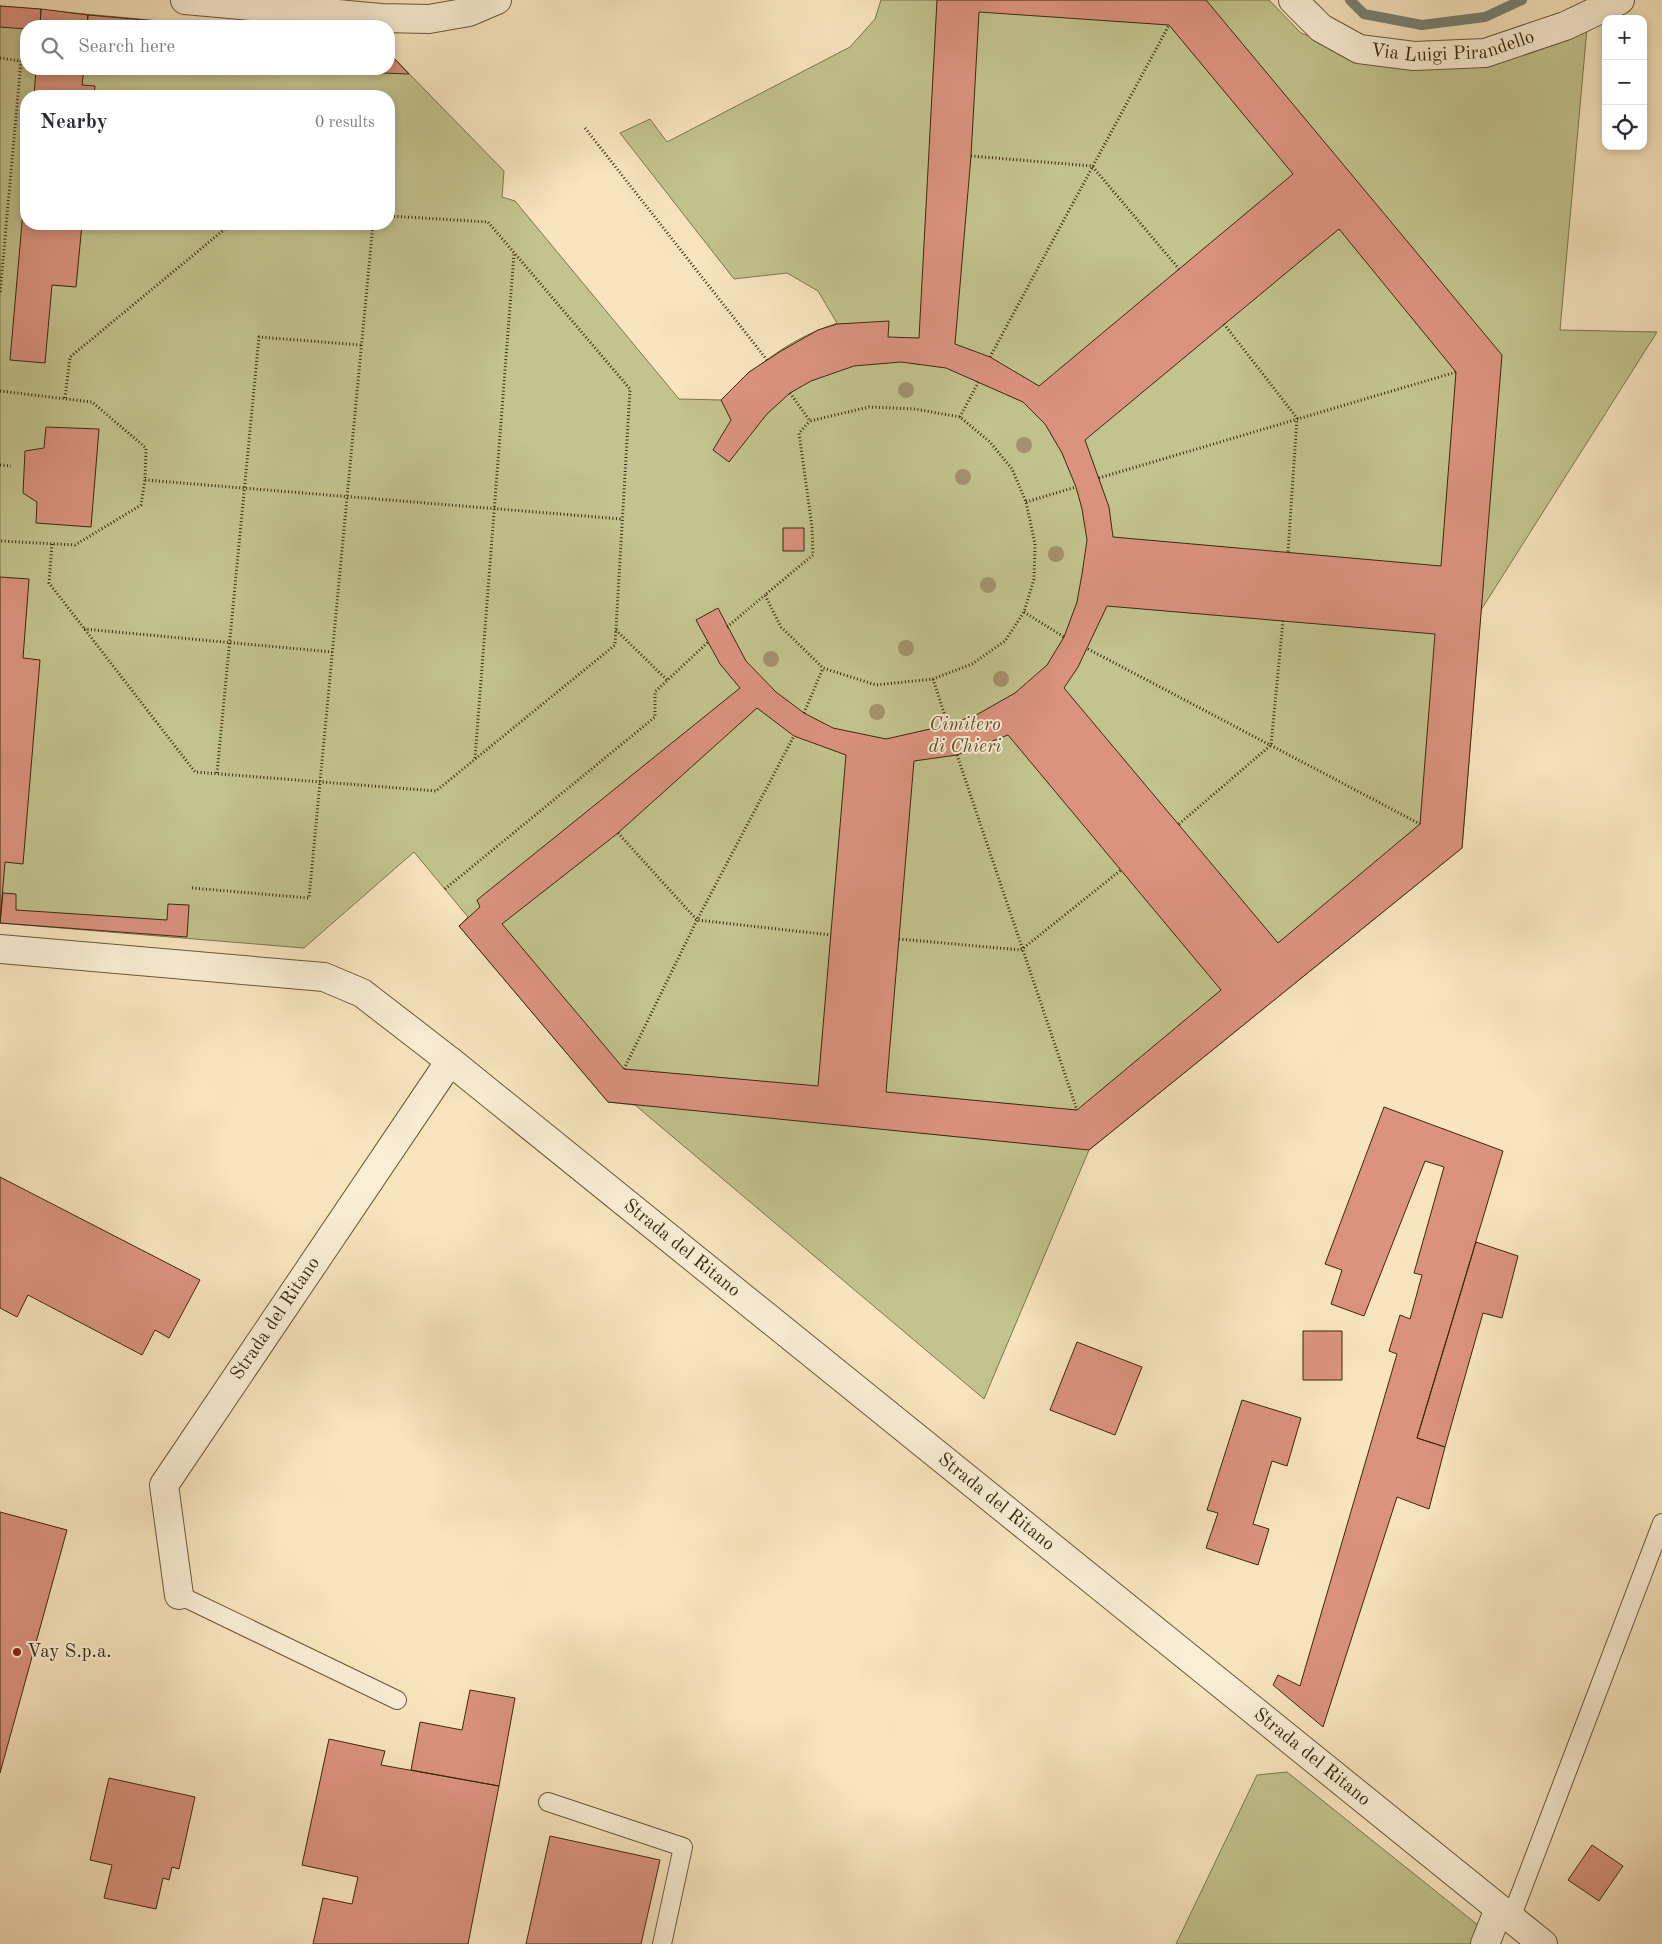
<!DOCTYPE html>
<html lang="en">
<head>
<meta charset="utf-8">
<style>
	:root { --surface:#fff; --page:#f7f7f7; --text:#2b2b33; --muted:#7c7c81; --line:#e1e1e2 }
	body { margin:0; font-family:"Old Standard TT",serif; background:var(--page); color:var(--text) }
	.controls { position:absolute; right:15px; top:15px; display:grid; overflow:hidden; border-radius:10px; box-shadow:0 2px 8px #0003 }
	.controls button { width:45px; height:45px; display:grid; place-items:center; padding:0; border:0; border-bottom:1px solid var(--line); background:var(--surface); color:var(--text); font:25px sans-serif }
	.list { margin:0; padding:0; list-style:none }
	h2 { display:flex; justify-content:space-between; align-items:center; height:65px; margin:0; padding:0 20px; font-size:21px }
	h2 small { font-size:16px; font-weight:400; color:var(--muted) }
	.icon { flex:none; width:28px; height:28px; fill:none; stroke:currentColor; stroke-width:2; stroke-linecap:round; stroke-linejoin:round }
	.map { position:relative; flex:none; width:1662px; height:1944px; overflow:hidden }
	.search { position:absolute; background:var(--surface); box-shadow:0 2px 8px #0003; left:20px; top:20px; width:375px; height:55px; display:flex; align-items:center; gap:12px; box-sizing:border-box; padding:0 18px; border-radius:20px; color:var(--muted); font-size:19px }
	.panel { position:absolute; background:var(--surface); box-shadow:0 2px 8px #0003; left:20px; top:90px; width:375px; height:140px; border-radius:20px }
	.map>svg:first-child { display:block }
	.green { fill:#c2c38e; stroke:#7e764d; fill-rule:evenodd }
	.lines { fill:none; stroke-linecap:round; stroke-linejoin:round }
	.stream { stroke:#788174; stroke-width:10 }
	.building { fill:#db937e; stroke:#3b280c; fill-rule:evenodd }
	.lane-casing { stroke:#6a5738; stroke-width:20 }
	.street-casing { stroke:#6a5738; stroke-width:30 }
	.path { stroke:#3b280c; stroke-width:3; stroke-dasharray:1 2.5; stroke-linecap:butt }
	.lane { stroke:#faeed5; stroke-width:18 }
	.street { stroke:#faeed5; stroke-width:28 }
	.tree { fill:#a3926e }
	.poi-dot { fill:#8f2418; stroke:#faeed5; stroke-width:2 }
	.labels { text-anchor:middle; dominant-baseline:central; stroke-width:4; stroke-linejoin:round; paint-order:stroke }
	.street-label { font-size:19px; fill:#3b280c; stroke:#faeed5 }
	.park-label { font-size:19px; font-style:italic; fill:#5d4f2c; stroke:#faeed5 }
	.poi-label { font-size:19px; fill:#3b280c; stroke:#faeed5; text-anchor:start }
</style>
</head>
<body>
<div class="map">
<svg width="1662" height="1944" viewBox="0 0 1662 1944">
	<rect width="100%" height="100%" fill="#f8e5be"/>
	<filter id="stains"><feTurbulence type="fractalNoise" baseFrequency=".004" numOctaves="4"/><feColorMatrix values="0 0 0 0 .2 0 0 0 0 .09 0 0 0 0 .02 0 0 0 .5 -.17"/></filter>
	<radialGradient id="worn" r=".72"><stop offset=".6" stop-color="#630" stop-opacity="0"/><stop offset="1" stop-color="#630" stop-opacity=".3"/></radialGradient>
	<path class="green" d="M 881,0 L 1269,0 L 1301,33 L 1367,58 L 1587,28 L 1560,330 L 1657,332 L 1481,610 L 1462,848 L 1089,1150 L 984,1399 L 635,1105 L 608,1102 L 459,926 L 468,917 L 414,852 L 304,948 L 0,923 L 0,6 L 213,26 L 26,26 L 26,69 L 389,69 L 389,53 L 504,171 L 502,197 L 515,201 L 679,399 L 721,400 C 750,372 781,345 819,330 C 825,327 831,326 837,323 L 818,291 L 787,273 L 734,279 L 620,133 L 650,119 L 667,142 L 850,47 L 875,19 ZM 26,96 L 389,96 L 389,224 L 26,224 Z
		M 1287,1772 L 1479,1926 L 1472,1944 L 1176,1944 L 1257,1775 Z"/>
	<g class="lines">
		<path class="stream" d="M 1350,0 L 1364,14 L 1422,25 L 1485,17 L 1522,0"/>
	</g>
	<path class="building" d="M 937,0 L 1206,0 L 1502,355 L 1462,848 L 1089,1150 L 608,1102 L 459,926 L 480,907 L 477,900 L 740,688 L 720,664 L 696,620 L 718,608 L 746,661 L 776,692 L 804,713 L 833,728 L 886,739 L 948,725 L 978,714 L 1015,693 L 1047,665 L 1064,637 L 1077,602 L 1082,574 L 1087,540 L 1082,509 L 1076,487 L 1062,453 L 1045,424 L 1023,402 L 946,368 L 901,362 L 854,366 L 811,381 L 790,393 L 767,414 L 729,462 L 713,450 L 731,420 L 721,400 L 749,372 L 781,351 L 818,330 L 837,324 L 889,321 L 888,337 L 919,338 ZM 979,12 L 1169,25 L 1293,174 L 1039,386 L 990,357 L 955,344 L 971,156 ZM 1339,229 L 1456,372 L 1441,566 L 1113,537 L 1109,507 L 1085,440 ZM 1107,606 L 1435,634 L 1420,824 L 1278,943 L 1064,688 L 1078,667 ZM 757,708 L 794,736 L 846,755 L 818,1086 L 624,1069 L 502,924 L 618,833 ZM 1008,735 L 1221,990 L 1077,1110 L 886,1092 L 914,761 L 957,755 Z
		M 0,6 L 41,9 L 40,26 L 26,26 L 26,29 L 0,27 Z
		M 41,9 L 88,15 L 87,26 L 40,26 Z
		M 88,15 L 213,26 L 87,26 Z
		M 389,53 L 409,74 L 274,69 L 389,69 Z
		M 36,69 L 84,69 L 82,85 L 95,86 L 94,96 L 34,96 Z
		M 26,177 L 26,224 L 82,224 L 76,287 L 52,285 L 45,363 L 10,360 Z
		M 46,427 L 99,429 L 91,527 L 36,523 L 37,502 L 23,493 L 25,451 L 44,448 Z
		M 783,528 L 804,528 L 804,551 L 783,551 Z
		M 0,577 L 29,579 L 23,658 L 40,660 L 23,864 L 5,862 L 0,923 Z
		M 3,893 L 16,894 L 16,910 L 167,920 L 168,904 L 189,905 L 187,937 L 0,923 Z
		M 1384,1107 L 1503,1151 L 1417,1438 L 1445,1447 L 1429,1509 L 1397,1497 L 1323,1727 L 1273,1685 L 1278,1675 L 1300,1686 L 1397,1354 L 1389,1351 L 1400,1315 L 1410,1319 L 1422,1275 L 1414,1273 L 1444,1167 L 1425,1161 L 1364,1316 L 1331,1304 L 1342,1270 L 1325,1264 Z
		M 0,1177 L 200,1280 L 169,1338 L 155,1330 L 142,1355 L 28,1295 L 17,1317 L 0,1308 Z
		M 1476,1242 L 1518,1256 L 1502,1318 L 1483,1313 L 1445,1447 L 1417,1438 Z
		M 1303,1331 L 1342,1331 L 1342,1380 L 1303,1380 Z
		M 1077,1342 L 1142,1367 L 1115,1435 L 1050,1410 Z
		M 1242,1400 L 1301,1418 L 1287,1466 L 1272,1461 L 1253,1524 L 1269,1529 L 1258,1565 L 1206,1548 L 1218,1513 L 1207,1510 Z
		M 0,1512 L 67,1530 L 0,1773 Z
		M 470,1690 L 515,1698 L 499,1786 L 411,1770 L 420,1722 L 462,1730 Z
		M 329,1739 L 385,1751 L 381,1765 L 499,1786 L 468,1944 L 313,1944 L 323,1898 L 352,1904 L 358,1877 L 302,1865 Z
		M 109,1778 L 195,1797 L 179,1869 L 172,1867 L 169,1880 L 163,1878 L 156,1909 L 104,1898 L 112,1865 L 90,1860 Z
		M 550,1836 L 660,1860 L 641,1944 L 526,1944 Z
		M 1592,1845 L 1623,1866 L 1599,1901 L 1568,1880 Z"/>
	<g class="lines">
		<defs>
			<path id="lane" d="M 179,1595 L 397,1700
				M 548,1802 L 683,1847 L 662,1944
				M 1511,1918 L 1662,1523"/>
			<g id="street">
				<path d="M 185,0 L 381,18 L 429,19 L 469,12 L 497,0"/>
				<path id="s1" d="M 1293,0 L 1321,28 L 1359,49 L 1414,56 L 1485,53 L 1565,26 L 1620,0"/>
				<path d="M 0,949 L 324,977 L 362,993 L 450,1061 L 164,1485 L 179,1595"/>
				<path id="s2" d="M 450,1061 L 1543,1944"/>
				<path d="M 1485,1944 L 1499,1909"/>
			</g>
		</defs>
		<use href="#lane" class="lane-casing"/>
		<use href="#street" class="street-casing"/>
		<path class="path" d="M 0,58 L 21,61 L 0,294
			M 585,128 L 767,360
			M 971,156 L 1092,166 L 1179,269
			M 1224,324 L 1297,418 L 1288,552
			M 990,357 L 1169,25
			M 0,391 L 92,402 L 146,448 L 145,480 L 141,505 L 75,545 L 0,541
			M 790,393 L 810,421 L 869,407 L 915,409 L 960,417 L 990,442 L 1012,469 L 1026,502 L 1035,544 L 1034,579 L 1024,612 L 1005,641 L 972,664 L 933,679 L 876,685 L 823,668 L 781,627 L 765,595 L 813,555 L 812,527 L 799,433 L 810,421
			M 65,398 L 70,357 L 231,224
			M 960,417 L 979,381
			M 0,465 L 11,466
			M 1099,478 L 1456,372
			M 145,480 L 621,519
			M 1026,502 L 1076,487
			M 52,544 L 49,583 L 195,772 L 436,791 L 615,645 L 630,389 L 488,222 L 389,216
			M 1024,612 L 1064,637
			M 727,627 L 765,595
			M 84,629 L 332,652
			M 616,630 L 667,680
			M 1088,649 L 1420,824
			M 933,679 L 948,725
			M 804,713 L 823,668
			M 957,755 L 1077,1110
			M 475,758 L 514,254
			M 217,773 L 259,337 L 361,345
			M 1179,824 L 1271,745 L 1283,621
			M 618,833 L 697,920 L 831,935
			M 192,888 L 309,898 L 373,224
			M 445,889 L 655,717 L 655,692 L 708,642
			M 899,939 L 1021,950 L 1121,870
			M 624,1069 L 697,920 L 794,736"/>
		<use href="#lane" class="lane"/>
		<use href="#street" class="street"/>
	</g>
	<g class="tree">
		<circle cx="906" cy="390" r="8"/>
		<circle cx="1024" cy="445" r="8"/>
		<circle cx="963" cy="477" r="8"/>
		<circle cx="1056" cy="554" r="8"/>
		<circle cx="988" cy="585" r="8"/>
		<circle cx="906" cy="648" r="8"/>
		<circle cx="771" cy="659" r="8"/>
		<circle cx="1001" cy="679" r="8"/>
		<circle cx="877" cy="712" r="8"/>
	</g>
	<circle class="poi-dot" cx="17" cy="1652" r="5"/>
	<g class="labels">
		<g class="street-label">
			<text stroke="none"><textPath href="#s1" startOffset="178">Via Luigi Pirandello</textPath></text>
			<text stroke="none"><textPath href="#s2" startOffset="298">Strada del Ritano</textPath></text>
			<text transform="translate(276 1319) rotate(-56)">Strada del Ritano</text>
			<text stroke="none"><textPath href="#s2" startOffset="702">Strada del Ritano</textPath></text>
			<text stroke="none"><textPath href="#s2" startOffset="1108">Strada del Ritano</textPath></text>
		</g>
		<g class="park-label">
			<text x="965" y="725">Cimitero<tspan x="965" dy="22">di Chieri</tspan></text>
		</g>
		<g class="poi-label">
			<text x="27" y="1652">Vay S.p.a.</text>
		</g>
	</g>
	<rect width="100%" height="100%" filter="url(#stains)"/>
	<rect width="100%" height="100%" fill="url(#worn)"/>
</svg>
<div class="controls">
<button>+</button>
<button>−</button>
<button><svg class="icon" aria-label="locate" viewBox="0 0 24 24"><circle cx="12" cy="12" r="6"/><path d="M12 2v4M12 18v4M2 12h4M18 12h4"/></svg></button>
</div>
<div class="search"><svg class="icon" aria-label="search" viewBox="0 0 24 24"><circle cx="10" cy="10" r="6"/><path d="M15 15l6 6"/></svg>Search here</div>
<section class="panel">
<h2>Nearby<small>0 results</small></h2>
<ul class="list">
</ul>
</section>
</div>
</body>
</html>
